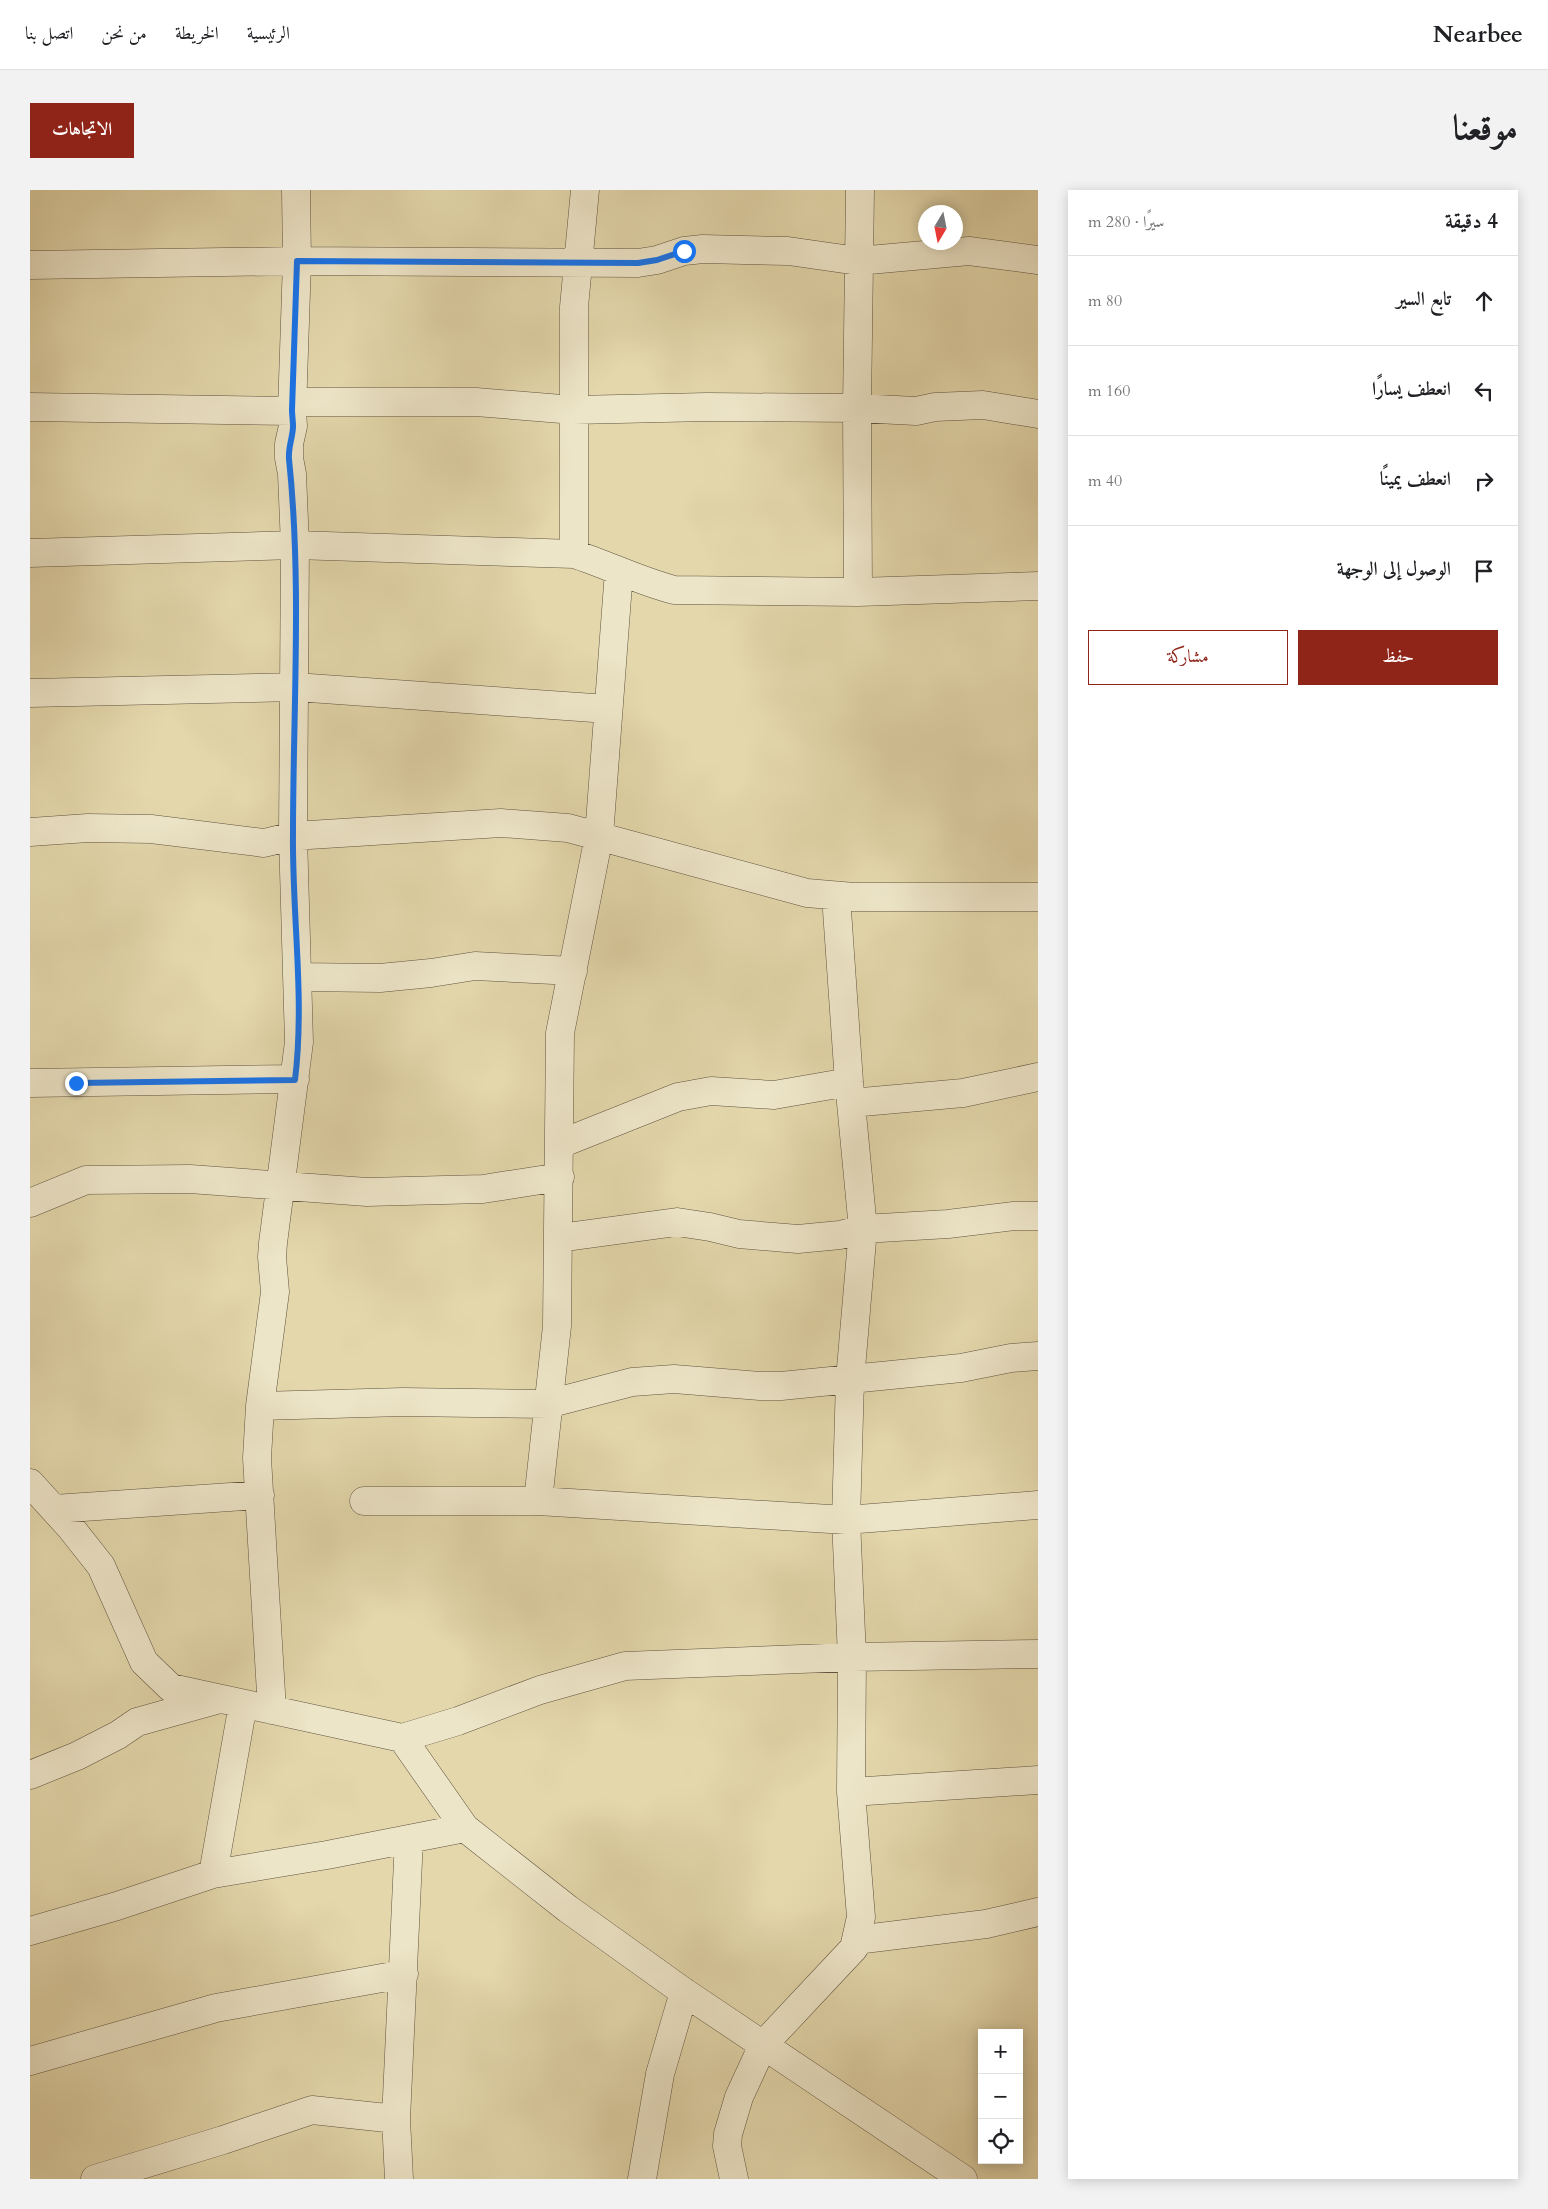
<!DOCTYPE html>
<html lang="ar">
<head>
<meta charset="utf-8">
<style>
	:root { --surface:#fff; --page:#f2f2f2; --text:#202124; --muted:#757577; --line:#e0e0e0; --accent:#8f2418 }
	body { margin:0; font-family:Cardo,Amiri,serif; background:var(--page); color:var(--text); direction:rtl }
	.controls { position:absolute; right:15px; bottom:15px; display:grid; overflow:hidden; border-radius:0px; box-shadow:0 2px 12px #0003 }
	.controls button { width:45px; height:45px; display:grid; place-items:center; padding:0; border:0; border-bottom:1px solid var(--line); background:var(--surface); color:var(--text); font:25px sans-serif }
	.compass { position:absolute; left:888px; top:15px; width:45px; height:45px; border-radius:50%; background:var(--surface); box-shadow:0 2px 12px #0003; rotate:190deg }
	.stop { position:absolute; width:15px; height:15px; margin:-11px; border:4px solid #1a73e8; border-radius:50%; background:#fff }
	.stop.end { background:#1a73e8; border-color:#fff; box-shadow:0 1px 5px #0008 }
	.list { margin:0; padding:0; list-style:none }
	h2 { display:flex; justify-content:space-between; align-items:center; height:65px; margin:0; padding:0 20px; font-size:21px }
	h2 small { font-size:16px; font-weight:400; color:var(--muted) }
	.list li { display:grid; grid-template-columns:32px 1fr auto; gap:15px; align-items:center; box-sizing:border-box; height:90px; padding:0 20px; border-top:1px solid var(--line) }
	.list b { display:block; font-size:19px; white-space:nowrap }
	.list em { font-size:16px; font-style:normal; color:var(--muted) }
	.actions { display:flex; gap:10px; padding:15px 20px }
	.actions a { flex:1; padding:11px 0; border:1px solid var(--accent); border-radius:0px; text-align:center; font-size:18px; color:var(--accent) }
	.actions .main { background:var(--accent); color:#fff }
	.icon { flex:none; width:28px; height:28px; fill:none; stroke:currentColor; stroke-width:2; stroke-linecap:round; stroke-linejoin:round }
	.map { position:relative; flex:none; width:1008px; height:1989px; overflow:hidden; direction:ltr; border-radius:0px }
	header { display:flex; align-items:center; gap:30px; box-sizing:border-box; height:70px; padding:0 25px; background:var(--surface); border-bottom:1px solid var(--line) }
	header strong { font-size:24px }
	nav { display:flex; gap:28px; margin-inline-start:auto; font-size:18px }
	.intro { display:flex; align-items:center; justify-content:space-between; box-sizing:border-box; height:120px; padding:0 30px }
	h1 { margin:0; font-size:35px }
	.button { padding:12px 22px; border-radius:0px; background:var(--accent); color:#fff; font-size:18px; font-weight:700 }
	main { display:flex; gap:30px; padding:0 30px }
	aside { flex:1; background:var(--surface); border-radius:0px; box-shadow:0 2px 12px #0003 }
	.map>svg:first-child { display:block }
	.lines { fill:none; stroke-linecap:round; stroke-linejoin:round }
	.minor-casing { stroke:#605340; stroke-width:29 }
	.minor { stroke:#ede5c8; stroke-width:28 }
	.route { stroke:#1a73e8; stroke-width:6 }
</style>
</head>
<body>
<header>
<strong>Nearbee</strong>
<nav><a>الرئيسية</a><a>الخريطة</a><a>من نحن</a><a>اتصل بنا</a></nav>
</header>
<div class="intro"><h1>موقعنا</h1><a class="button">الاتجاهات</a></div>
<main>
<aside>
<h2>4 دقيقة<small>سيرًا · 280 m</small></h2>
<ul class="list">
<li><svg class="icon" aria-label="ahead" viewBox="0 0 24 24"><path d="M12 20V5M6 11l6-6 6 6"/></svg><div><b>تابع السير</b></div><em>80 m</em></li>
<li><svg class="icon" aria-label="left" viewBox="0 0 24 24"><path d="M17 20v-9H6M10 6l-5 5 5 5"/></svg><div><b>انعطف يسارًا</b></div><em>160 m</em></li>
<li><svg class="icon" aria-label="right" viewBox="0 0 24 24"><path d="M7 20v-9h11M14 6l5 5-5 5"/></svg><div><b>انعطف يمينًا</b></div><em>40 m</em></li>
<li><svg class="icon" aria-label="arrive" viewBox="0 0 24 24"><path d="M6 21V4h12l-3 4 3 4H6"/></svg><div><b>الوصول إلى الوجهة</b></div></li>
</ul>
<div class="actions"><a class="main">حفظ</a><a>مشاركة</a></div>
</aside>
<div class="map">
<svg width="1008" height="1989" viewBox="0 0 1008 1989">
	<rect width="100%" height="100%" fill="#e3d7ab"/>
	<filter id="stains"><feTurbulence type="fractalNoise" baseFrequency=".004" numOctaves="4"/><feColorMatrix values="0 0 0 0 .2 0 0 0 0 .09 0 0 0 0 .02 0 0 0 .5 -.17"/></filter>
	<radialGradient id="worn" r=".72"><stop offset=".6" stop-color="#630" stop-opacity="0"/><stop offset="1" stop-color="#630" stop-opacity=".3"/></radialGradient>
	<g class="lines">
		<defs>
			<path id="minor" d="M 0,75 L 267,71 L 608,73 L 627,70 L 654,61 L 673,59 L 758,61 L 828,71 L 939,61 L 1008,70
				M 262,212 L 446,212 L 544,220 L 677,217 L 827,218 L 886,221 L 905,217 L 953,215 L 1008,224
				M 0,217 L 262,221
				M 0,363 L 265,355 L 544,364 C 578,375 609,391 644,400 L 828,402 L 1008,396
				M 544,364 L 544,117 L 555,0
				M 828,402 L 827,218 L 830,0
				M 0,503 L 265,497 L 578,519
				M 0,642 L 58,638 L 121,639 L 234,653 L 263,646 L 471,633 L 538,638 L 777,703 L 824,707 L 1008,707
				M 268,787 L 350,788 L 401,783 L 445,776 L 543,781
				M 0,893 L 265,889
				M 821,913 L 933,903 L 1008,887
				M 530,954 L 648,907 L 681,901 L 744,905 L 819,892
				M 0,1013 L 56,990 L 160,989 L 337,1002 L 453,999 L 530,987
				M 529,1048 L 647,1032 L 680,1037 L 709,1044 L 768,1049 L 810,1045 L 833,1039 L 918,1034 L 984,1026 L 1008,1026
				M 230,1216 L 373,1212 L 518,1214 L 602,1192 L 644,1189 L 730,1196 L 751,1196 L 931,1178 L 981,1168 L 1008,1166
				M 0,1293 L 41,1338 L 71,1376 L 114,1472 L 141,1498 L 372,1548 L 435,1638 L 538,1719 L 654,1802 L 933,1989
				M 334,1311 L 508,1311 L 816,1330 L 1008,1315
				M 508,1311 L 527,1136 L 530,843 L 569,646 L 589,381
				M 24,1319 L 230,1305
				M 242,1520 L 227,1268 L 230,1216 L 245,1102 L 242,1067 L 243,1053 L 269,852 L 263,646 L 265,355 L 262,284 L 259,268 L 259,254 L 263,236 L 262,221 L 267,71 L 266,0
				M 372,1548 L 428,1531 L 510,1500 L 595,1476 L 822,1467 L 1008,1464
				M 0,1585 L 47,1566 L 88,1545 L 107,1532 L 186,1510
				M 821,1602 L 1008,1590
				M 183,1684 L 213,1514
				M 0,1741 L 87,1716 L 183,1684 L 297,1665 L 435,1638
				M 826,1750 L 956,1734 L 1008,1722
				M 0,1871 L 186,1818 L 374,1784
				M 65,1989 L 193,1950 L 282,1920 L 366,1929
				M 369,1989 L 366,1929 L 379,1649
				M 612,1989 L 630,1884 L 654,1802
				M 704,1989 L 697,1956 L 698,1944 L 709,1907 L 733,1855 L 824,1758 L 831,1727 L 821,1602 L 822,1467 L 816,1330 L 820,1190 L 833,1039 L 819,892 L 806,706"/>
		</defs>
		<use href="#minor" class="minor-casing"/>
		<use href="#minor" class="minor"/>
	</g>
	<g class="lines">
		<path class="route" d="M 46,893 L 265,890 C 275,808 262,726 263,644 C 263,519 272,393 259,269 C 258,257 263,247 263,236 C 263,231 262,225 262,220 L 267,71 L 608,73 L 627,70 L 654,61"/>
	</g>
	<rect width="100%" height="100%" filter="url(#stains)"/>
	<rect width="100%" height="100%" fill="url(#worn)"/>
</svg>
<div class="controls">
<button>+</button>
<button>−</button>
<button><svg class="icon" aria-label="locate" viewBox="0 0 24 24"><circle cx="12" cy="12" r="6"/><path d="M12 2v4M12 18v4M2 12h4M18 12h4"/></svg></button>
</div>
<svg class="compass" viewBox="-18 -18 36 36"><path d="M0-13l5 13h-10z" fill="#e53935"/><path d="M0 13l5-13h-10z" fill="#757577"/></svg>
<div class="stop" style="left:654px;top:61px"></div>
<div class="stop end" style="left:46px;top:893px"></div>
</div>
</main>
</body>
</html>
